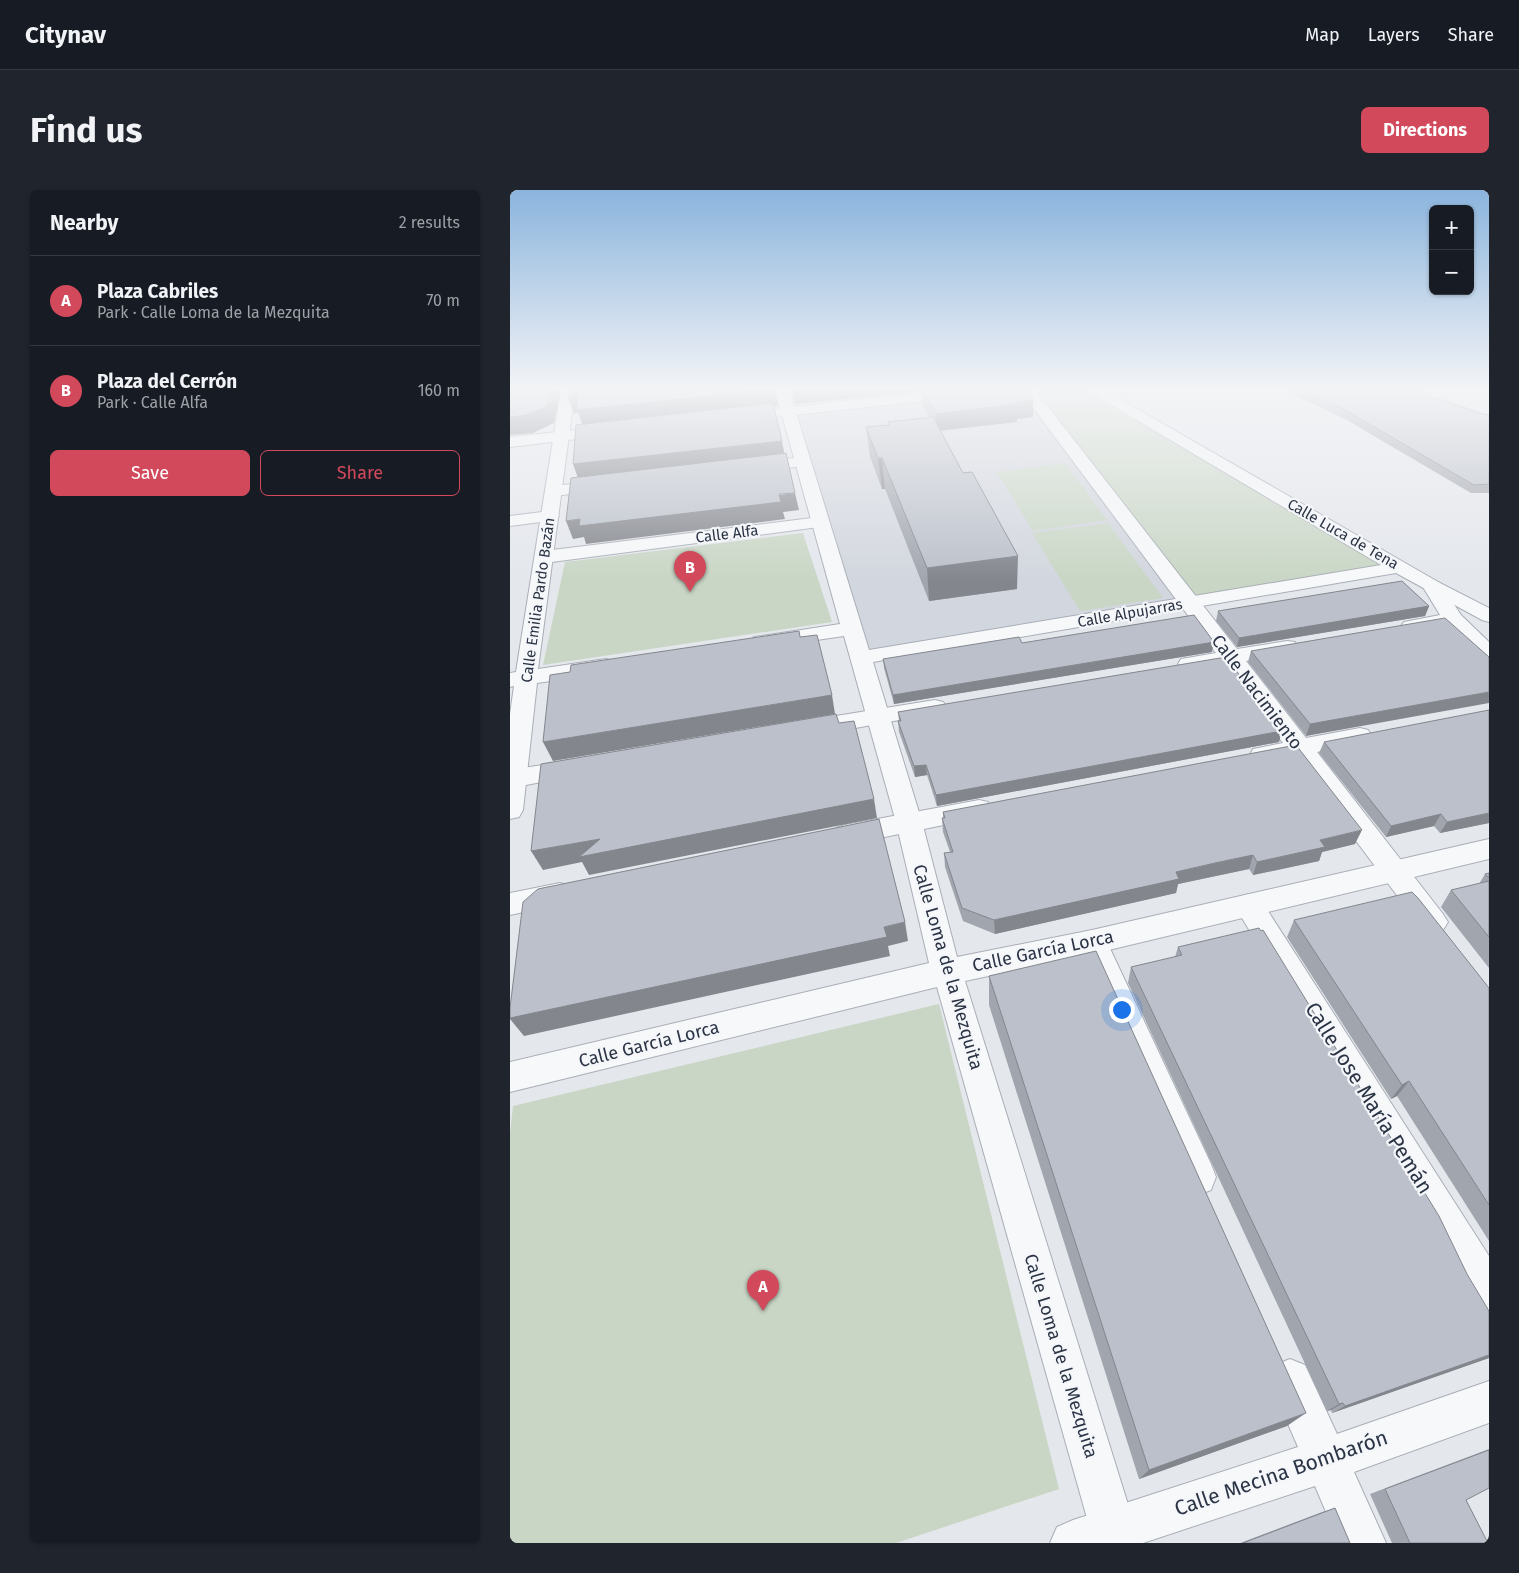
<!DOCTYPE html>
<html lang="en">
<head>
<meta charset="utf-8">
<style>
	:root { --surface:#171b24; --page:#20242c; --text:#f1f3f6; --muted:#9ea1a6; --line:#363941; --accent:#d1495b }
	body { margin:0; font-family:"Fira Sans",sans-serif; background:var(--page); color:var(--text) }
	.controls { position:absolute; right:15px; top:15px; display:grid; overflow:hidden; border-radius:8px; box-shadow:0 1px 4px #0004 }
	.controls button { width:45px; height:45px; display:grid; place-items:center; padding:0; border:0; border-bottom:1px solid var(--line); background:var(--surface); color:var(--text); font:25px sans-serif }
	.you { position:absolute; left:611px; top:819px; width:18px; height:18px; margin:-12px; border:4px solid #fff; border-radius:50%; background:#1a73e8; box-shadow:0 0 0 8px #1a73e833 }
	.badge { display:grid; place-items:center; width:32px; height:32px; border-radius:50%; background:var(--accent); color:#fff; font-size:16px; font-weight:700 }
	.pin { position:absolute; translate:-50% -41px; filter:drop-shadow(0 1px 2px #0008) }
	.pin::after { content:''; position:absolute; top:26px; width:18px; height:15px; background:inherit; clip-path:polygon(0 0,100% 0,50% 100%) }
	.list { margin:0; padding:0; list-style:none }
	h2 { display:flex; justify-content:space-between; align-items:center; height:65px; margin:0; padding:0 20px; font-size:21px }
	h2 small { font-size:16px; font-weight:400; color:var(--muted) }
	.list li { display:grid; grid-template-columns:32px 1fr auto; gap:15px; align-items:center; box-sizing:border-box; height:90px; padding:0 20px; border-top:1px solid var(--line) }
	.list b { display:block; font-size:19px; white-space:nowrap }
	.list p { margin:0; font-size:16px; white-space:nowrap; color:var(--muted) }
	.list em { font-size:16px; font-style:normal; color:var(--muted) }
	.actions { display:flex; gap:10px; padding:15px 20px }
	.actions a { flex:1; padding:11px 0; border:1px solid var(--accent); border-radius:8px; text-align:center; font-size:18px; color:var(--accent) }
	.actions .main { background:var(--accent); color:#fff }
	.map { position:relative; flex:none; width:979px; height:1353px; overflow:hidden; border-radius:8px }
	header { display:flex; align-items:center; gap:30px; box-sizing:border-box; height:70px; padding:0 25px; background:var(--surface); border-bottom:1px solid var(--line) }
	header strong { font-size:24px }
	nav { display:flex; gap:28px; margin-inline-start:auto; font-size:18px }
	.intro { display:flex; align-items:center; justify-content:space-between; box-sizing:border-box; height:120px; padding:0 30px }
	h1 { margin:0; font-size:35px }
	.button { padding:12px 22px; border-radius:8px; background:var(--accent); color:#fff; font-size:18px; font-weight:700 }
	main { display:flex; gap:30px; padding:0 30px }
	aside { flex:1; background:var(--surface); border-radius:8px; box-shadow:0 1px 4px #0004 }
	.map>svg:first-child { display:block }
	.built { fill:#d2d6de }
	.green { fill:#c9d6c5 }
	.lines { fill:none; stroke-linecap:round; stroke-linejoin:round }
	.minor-casing { stroke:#a9aeb7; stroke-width:2 }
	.tertiary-casing { stroke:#a9aeb7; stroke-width:2 }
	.minor { fill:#f7f8fa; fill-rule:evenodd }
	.tertiary { fill:#f7f8fa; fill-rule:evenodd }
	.wall { fill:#a1a5ae }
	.shaded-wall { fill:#83868d }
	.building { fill:#bbc0ca; stroke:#83868d }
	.labels { text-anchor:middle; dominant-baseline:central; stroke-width:4.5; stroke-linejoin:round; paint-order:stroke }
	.far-street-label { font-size:15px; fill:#2b3445; stroke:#f4f6f9 }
	.street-label { font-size:18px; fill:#2b3445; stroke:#f4f6f9 }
	.near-street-label { font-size:21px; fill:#2b3445; stroke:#f4f6f9 }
</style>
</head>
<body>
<header>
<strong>Citynav</strong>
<nav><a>Map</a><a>Layers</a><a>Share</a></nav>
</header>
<div class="intro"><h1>Find us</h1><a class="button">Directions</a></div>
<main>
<aside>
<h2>Nearby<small>2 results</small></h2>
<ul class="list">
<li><span class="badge">A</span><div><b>Plaza Cabriles</b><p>Park · Calle Loma de la Mezquita</p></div><em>70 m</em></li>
<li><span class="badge">B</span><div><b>Plaza del Cerrón</b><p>Park · Calle Alfa</p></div><em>160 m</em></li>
</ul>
<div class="actions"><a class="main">Save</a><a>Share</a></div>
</aside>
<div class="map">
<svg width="979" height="1353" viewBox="0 0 979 1353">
	<rect width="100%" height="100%" fill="#e4e7ec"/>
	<path class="built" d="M 517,200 L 679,413 L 350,468 L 278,222 Z"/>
	<path class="green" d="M 525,200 L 573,200 L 873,375 L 684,409 Z
		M 555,273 L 597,330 L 523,341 L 487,282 Z
		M 598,333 L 653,408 L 570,421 L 522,343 Z
		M 293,343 L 322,432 L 33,475 L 55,372 Z
		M 429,814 L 549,1299 L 386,1353 L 0,1353 L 0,944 L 3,916 Z"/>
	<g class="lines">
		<defs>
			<path id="minor" d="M 436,200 L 485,200 L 478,204 L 228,231 L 223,230 L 221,227 L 223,224 L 228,223 Z
				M 510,200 L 525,200 L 727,459 L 777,451 L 785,452 L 788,457 L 785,462 L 736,471 L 796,548 L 850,538 L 858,540 L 862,546 L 858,552 L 807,562 L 933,724 L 938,732 L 933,740 L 923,744 L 913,740 L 783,567 L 752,573 L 743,571 L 740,565 L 743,559 L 773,553 L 714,474 L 679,481 L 671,479 L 668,474 L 671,469 L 706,463 Z
				M 104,236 L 109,238 L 112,241 L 109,244 L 0,257 L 0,247 Z
				M 293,267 L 299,269 L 301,272 L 299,275 L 241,283 L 235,281 L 233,278 L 235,275 L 241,273 Z
				M 97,290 L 103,291 L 105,295 L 103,299 L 44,306 L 38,305 L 35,301 L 38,297 L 44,296 Z
				M 40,321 L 46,322 L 49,326 L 46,330 L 0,336 L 0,326 Z
				M 310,327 L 316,328 L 319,332 L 316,336 L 34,373 L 27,371 L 25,367 L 27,363 L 34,361 Z
				M 923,391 L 930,393 L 951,425 L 979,452 L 979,470 L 971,469 L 938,436 L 901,442 L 894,440 L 891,436 L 894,432 L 930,425 L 913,397 L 916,393 Z
				M 425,510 L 433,512 L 437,517 L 433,522 L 307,545 L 299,542 L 295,537 L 299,532 L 307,529 Z
				M 65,570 L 74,572 L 77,578 L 74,584 L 0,598 L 0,580 Z
				M 469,610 L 478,612 L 482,619 L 478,626 L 335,655 L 326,652 L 322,645 L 326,638 L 335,635 Z
				M 50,693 L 60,696 L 64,704 L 60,712 L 0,725 L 0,703 Z
				M 739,704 L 749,707 L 979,1066 L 979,1122 L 965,1116 L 729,723 L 725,715 L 729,707 Z
				M 582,740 L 592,743 L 597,752 L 701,974 L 706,987 L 701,1000 L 688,1005 L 675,1000 L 567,752 L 572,743 Z
				M 780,1169 L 795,1175 L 827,1244 L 979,1191 L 979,1233 L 844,1282 L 876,1353 L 829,1353 L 805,1296 L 633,1353 L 540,1353 L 547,1337 L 563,1330 L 788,1257 L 759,1190 L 765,1175 Z"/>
			<path id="tertiary" d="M 51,200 L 65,200 L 28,479 L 96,469 L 104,471 L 107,476 L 104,481 L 96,483 L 27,493 L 13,620 L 9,627 L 0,629 L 0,524 L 4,496 L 0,497 L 0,483 L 6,482 Z
				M 265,200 L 279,200 L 359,460 L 871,375 L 576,200 L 594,200 L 930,393 L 979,418 L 979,432 L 972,430 L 886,383 L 363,472 L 412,632 L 447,767 L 582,740 L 979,649 L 979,669 L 582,764 L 455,791 L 630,1353 L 584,1353 L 427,797 L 0,902 L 0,872 L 419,773 L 386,632 L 334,446 L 252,458 L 244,457 L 241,452 L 244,447 L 252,446 L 330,434 Z"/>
		</defs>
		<use href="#minor" class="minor-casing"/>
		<use href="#tertiary" class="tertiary-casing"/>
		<use href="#minor" class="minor"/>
		<use href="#tertiary" class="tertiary"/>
	</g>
	<path class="wall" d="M 281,200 L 516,200 L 523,210 L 523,227 L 507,229 L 507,232 L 430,240 L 507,399 L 419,411 L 375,299 L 372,299 L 360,267 L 356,237 L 378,235 L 378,232 L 419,228 L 412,213 L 411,201 L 285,214 Z
		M 774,200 L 906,200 L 905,201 L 973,224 L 979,225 L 979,303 L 961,303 L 835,229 Z
		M 919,416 L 915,426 L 727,457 L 706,431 L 708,421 Z
		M 512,453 L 702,462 L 384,514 L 374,478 L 373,469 Z
		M 741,461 L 979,467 L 796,546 L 738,472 Z
		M 388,522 L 772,541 L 769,552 L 427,616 L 417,585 L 405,587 L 389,542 L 388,531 L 389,531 Z
		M 814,552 L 979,633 L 930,643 L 924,636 L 876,647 L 809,563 Z
		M 433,622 L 845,654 L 812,662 L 809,671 L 743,685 L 739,679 L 701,687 L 668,694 L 666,703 L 485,744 L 453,731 L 435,677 L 434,663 L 440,662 L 433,642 L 432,628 L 433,628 Z
		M 979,683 L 979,778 L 931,717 L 941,700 L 969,694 L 975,684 Z
		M 784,730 L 979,798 L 979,1051 L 887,906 L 881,909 L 777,747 Z
		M 668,757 L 979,1168 L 822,1223 L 821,1220 L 817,1221 L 618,793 L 621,777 L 665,767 Z
		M 479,786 L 777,1236 L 629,1289 L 479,815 Z
		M 979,1259 L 979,1298 L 956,1310 L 978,1353 L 882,1353 L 860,1304 Z
		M 825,1318 L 840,1353 L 730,1353 L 812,1322 Z"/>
	<path class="shaded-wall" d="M 41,200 L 51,200 L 44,233 L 23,243 L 0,245 L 0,227 Z
		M 265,200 L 268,216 L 73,237 L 68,222 L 64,224 L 58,207 L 68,202 Z
		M 283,200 L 411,200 L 411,201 L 285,214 Z
		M 523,210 L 523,227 L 507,229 L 507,232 L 427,241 L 426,224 Z
		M 272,251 L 275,267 L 69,291 L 63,274 Z
		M 368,268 L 372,268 L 375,299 L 372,299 Z
		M 285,303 L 289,320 L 273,322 L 275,329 L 76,354 L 74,347 L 63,349 L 56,331 Z
		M 508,366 L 507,399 L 419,411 L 417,378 Z
		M 919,416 L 915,426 L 727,457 L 729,448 Z
		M 704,452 L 702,462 L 384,514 L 383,505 Z
		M 979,502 L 979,513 L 796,546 L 800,534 Z
		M 322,505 L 325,524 L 43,571 L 33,552 Z
		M 772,541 L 769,552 L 427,616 L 426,605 Z
		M 416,575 L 417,585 L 405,587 L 404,576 Z
		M 364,609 L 367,628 L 79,685 L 72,672 L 33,680 L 21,661 L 90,649 Z
		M 979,623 L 979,633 L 930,643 L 937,632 Z
		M 931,624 L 924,636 L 876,647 L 881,636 Z
		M 852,640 L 845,654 L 812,662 L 809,671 L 743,685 L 747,672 L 810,650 Z
		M 743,665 L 739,679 L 668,694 L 666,703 L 485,744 L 484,730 L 666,682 Z
		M 395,732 L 398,751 L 378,756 L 380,766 L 14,846 L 0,829 L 0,828 Z
		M 899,891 L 887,906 L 881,909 L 892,895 Z
		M 979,1165 L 979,1168 L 822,1223 L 835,1216 Z
		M 833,1213 L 821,1220 L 817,1221 L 829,1214 Z
		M 796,1223 L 777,1236 L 629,1289 L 639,1280 Z"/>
	<path class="building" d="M 0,200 L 41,200 L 37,216 L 16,225 L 0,227 Z
		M 59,200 L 256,200 L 67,220 L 68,202 L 58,207 Z
		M 413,200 L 516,200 L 523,210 L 505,212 L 507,214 L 426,224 Z
		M 793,200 L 903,200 L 973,224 L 979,225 L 979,294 L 964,295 L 837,221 Z
		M 263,213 L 272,251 L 63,274 L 66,235 Z
		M 423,227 L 453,283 L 462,282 L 508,366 L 417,378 L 372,268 L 368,268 L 356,237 L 379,235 L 378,232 Z
		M 276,263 L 285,303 L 269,304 L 271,312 L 69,336 L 70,329 L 56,331 L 61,288 Z
		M 892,391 L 919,416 L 729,448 L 708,421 Z
		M 684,425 L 704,452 L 383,505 L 373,469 L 509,447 L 512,453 Z
		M 935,428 L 979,467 L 979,502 L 800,534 L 741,461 Z
		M 289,441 L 290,447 L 307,445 L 322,505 L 33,552 L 40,485 L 60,482 L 61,475 Z
		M 716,467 L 772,541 L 426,605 L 416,575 L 404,576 L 388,531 L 391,531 L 388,522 Z
		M 979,520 L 979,623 L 937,632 L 931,624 L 881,636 L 814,552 Z
		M 326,524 L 329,533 L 344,531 L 364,609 L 69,667 L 90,649 L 21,661 L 31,574 Z
		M 786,555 L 852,640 L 810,650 L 815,657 L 747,672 L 743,665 L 705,673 L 666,682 L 669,689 L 484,730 L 452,718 L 434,663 L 443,662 L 432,628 L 435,628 L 433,622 Z
		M 369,629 L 395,732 L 374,737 L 377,747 L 0,828 L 0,818 L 13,712 L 28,699 Z
		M 979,683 L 979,688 L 975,684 Z
		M 979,691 L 979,747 L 941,700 Z
		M 902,702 L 908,708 L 979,798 L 979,1015 L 899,891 L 892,895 L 784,730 Z
		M 749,738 L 751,741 L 753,740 L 929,1026 L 957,1084 L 979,1121 L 979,1165 L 835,1216 L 833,1213 L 829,1214 L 621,777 L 672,765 L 668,757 Z
		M 586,761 L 796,1223 L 639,1280 L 479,786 Z
		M 979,1260 L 979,1298 L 956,1310 L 978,1353 L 900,1353 L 875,1299 Z
		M 825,1318 L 840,1353 L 733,1353 Z"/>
	<linearGradient id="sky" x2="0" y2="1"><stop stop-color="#8bb4dd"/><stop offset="0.51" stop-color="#f3f4f6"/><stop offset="1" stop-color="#f3f4f6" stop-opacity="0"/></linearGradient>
	<rect width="979" height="390" fill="url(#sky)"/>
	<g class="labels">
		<g class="far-street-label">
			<text transform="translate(217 344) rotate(-7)">Calle Alfa</text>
			<text transform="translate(833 344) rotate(30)">Calle Luca de Tena</text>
			<text transform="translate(28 410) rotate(-82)">Calle Emilia Pardo Bazán</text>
			<text transform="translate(620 423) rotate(-10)">Calle Alpujarras</text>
		</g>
		<g class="street-label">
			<text transform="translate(747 502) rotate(53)">Calle Nacimiento</text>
			<text transform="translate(533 761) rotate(-12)">Calle García Lorca</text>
			<text transform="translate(438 777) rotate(74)">Calle Loma de la Mezquita</text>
			<text transform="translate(139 854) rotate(-14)">Calle García Lorca</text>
			<text transform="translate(551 1166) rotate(73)">Calle Loma de la Mezquita</text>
		</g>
		<g class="near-street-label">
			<text transform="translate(859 908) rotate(58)">Calle Jose María Pemán</text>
			<text transform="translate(771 1283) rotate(-19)">Calle Mecina Bombarón</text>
		</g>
	</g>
</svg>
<div class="controls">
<button>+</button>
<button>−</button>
</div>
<div class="you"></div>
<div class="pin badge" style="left:253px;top:1121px">A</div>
<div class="pin badge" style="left:180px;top:402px">B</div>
</div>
</main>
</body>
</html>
